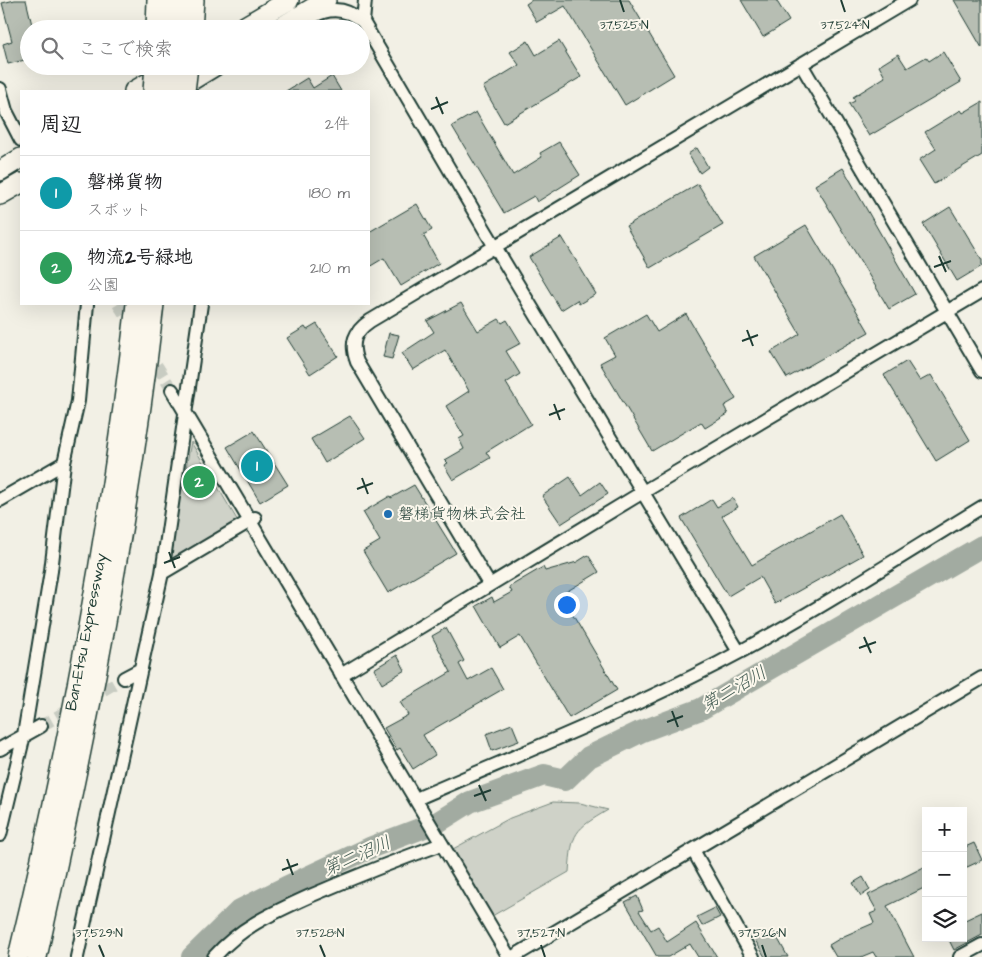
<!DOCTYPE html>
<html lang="ja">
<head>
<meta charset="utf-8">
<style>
	:root { --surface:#fff; --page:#f2f2f2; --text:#202124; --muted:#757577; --line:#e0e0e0; --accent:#1f6fb2 }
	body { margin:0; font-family:"Architects Daughter","Klee One",sans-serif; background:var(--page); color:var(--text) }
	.controls { position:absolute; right:15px; bottom:15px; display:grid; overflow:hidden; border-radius:0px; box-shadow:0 5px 20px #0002 }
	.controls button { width:45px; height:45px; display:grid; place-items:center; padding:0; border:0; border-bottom:1px solid var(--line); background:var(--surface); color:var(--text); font:25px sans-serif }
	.you { position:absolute; left:566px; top:604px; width:18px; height:18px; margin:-12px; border:4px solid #fff; border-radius:50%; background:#1a73e8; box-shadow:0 0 0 8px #1a73e833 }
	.badge { display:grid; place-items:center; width:32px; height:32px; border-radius:50%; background:var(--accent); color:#fff; font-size:16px; font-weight:700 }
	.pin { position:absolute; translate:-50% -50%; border:2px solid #fff; box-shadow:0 1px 5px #0006 }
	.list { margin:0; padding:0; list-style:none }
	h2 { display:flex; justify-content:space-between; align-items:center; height:65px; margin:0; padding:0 20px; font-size:21px }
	h2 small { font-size:16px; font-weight:400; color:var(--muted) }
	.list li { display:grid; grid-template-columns:32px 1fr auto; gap:15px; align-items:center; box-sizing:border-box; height:75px; padding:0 20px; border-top:1px solid var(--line) }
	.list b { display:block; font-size:19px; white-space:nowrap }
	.list p { margin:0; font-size:16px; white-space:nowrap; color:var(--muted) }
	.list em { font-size:16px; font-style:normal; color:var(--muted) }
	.icon { flex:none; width:28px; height:28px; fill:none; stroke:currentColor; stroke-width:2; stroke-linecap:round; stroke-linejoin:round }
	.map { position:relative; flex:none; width:982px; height:957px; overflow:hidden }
	.search { position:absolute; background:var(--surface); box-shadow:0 5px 20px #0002; left:20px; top:20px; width:350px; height:55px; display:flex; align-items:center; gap:12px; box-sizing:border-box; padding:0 18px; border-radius:28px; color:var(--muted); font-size:19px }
	.panel { position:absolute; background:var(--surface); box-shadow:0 5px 20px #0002; left:20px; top:90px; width:350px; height:215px; border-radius:0px }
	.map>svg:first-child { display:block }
	.green { fill:#cfd2c8; stroke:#77887e }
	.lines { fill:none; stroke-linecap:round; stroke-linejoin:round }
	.river { stroke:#a2aba1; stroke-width:22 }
	.building { fill:#b7beb3; stroke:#1f3d34 }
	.minor-tunnel { stroke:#c8ccc2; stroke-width:12; stroke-dasharray:12 6; stroke-linecap:butt }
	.minor-casing { stroke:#1f3d34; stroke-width:16 }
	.highway-casing { stroke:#1f3d34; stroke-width:22 }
	.minor { stroke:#fbf7ec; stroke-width:12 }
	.highway { stroke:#fbf7ec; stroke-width:19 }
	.highway-bridge-casing { stroke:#1f3d34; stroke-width:22; stroke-linecap:butt }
	.highway-bridge { stroke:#fbf7ec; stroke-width:19 }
	.ticks { fill:none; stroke:#1f3d34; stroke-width:2 }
	.poi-dot { fill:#1f6fb2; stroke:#fbf7ec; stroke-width:2 }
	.labels { text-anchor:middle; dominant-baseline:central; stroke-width:4; stroke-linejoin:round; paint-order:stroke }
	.poi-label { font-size:16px; fill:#1f3d34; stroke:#fbf7ec; text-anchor:start }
	.street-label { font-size:16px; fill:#1f3d34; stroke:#fbf7ec }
	.water-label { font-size:18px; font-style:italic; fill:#465e55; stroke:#fbf7ec }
	.ticks-label { font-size:12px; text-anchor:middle; fill:#1f3d34; stroke:#fbf7ec; stroke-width:4; stroke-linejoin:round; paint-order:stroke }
</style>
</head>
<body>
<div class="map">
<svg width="982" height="957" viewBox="0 0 982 957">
	<rect width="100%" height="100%" fill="#f2f0e5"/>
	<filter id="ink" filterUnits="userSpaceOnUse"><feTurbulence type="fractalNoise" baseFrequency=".02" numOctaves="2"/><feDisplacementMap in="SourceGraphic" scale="10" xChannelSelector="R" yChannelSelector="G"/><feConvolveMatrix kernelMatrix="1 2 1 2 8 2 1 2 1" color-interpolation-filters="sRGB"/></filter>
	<g filter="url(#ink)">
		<path class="green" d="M 191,442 L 239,523 L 167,566 Z
			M 553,802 L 580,803 L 608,810 C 574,830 572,832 569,872 L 492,916 L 453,849 L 510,818 Z"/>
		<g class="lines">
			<path class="river" d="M 192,957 L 240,910 L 286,887 L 372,847 L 438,822 L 470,802 L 544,775 L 565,780 L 589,757 L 640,732 L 701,709 L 982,546"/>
		</g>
		<path class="building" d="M 15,0 L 26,0 L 33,29 L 29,29 L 29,59 L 8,64 L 3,44 L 12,41 L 2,3 Z
			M 532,0 L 629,0 L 674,75 L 625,105 L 565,6 L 537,22 L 526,4 Z
			M 741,0 L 776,0 L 789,21 L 763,37 Z
			M 954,0 L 982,0 L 982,48 Z
			M 528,41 L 536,55 L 559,41 L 581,77 L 504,123 L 483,87 L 519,65 L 510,52 Z
			M 943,52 L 961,82 L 869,136 L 849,104 L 855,101 L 853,97 L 885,77 L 879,66 L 898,54 L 907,68 L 926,57 L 929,61 Z
			M 332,76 L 341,91 L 286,91 L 307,78 L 313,88 Z
			M 982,102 L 982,155 L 934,184 L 919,160 L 936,149 L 925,132 L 961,110 L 963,113 Z
			M 476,112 L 513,175 L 542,157 L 540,153 L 559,142 L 580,175 L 537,202 L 534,196 L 504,213 L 452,126 Z
			M 697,148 L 708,167 L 700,173 L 688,154 Z
			M 843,168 L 915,294 L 889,309 L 815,185 Z
			M 698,184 L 723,225 L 650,268 L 626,226 Z
			M 417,204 L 432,230 L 423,235 L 439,263 L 401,286 L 384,258 L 369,267 L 369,232 Z
			M 950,207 L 982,260 L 982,266 L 957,281 L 923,224 Z
			M 806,225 L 869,332 L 787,378 L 771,352 L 800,334 L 754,256 Z
			M 562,237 L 596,294 L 579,304 L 577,300 L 561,310 L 529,257 Z
			M 461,303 L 478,331 L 499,319 L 502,323 L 507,320 L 521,343 L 506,351 L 520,374 L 506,383 L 531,424 L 486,452 L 490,458 L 453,480 L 444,465 L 448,463 L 445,460 L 464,449 L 459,439 L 464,436 L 446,406 L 469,391 L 445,350 L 413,370 L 402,353 L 434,332 L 427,321 Z
			M 646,314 L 657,332 L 686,314 L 736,399 L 724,406 L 728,414 L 705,428 L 701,422 L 652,451 L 600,363 L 615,355 L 605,338 Z
			M 317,324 L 338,356 L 310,374 L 287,338 L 305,327 L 307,330 Z
			M 389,333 L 399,335 L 392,359 L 383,357 Z
			M 907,361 L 920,381 L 931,375 L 970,440 L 936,461 L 884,375 Z
			M 350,416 L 365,438 L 325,463 L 311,439 Z
			M 254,431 L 288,485 L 260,502 L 227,447 Z
			M 570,477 L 582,495 L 600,482 L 608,494 L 561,524 L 542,496 Z
			M 414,485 L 456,553 L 388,593 L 363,551 L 380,541 L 363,512 L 390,496 L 391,498 Z
			M 733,498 L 738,507 L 722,516 L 752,565 L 840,514 L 863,555 L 775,604 L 760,577 L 728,596 L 681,518 L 712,499 L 717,507 Z
			M 588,555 L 599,572 L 561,595 L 617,690 L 569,718 L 520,636 L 500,648 L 476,606 L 492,597 L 494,602 L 512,592 L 509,587 L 543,567 L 545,571 L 577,562 Z
			M 446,628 L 464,661 L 459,664 L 468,681 L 491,668 L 503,689 L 423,735 L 435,755 L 413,769 L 400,748 L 397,750 L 384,728 L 408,715 L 400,702 L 451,672 L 432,636 Z
			M 397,655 L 405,670 L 382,684 L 374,669 Z
			M 512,724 L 519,741 L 492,751 L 486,734 Z
			M 974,843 L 982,860 L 963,869 L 963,848 Z
			M 926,866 L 926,887 L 887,906 L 914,957 L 876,957 L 873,952 L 861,957 L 836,957 L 829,945 L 844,936 L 874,923 L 870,914 L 877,911 L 868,895 Z
			M 863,877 L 870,890 L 861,896 L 853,883 Z
			M 637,896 L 643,910 L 639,911 L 651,930 L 658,926 L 667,942 L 696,923 L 717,957 L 698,957 L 690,944 L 668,957 L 657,957 L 625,902 Z
			M 715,908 L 720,917 L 702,926 L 697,917 Z
			M 982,912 L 982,935 L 954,950 L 948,938 L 963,938 L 963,921 Z
			M 773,930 L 788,957 L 765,957 L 755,940 Z"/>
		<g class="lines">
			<path class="minor-tunnel" d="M 118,304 L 134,329
				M 147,350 L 172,390
				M 41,726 L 124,678"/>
			<defs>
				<path id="minor" d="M 314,16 C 332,6 348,9 363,22 L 485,230 L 739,652
					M 363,22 L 365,0
					M 801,64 L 982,371
					M 0,89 L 6,111 L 21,140
					M 172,390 L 509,957
					M 0,500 L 64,463
					M 162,573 L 255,518
					M 489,584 L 357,362 C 350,343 354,332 370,321 L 909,0
					M 341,675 L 643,492 L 982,291
					M 124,678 L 141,669
					M 0,749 L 41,726
					M 416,799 C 517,755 621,714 719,663 C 809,616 895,560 982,507
					M 0,835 L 24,735 L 51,571 L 64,463 L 78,401 L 87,304
					M 693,850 L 753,957
					M 77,957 L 162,573 L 201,304
					M 214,957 C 242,926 273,913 310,896 C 354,877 397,860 442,844
					M 513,957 L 982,678
					M 960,957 L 982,945"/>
				<path id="highway" d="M 156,29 L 157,0
					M 175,29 L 176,0
					M 192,29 L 194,0
					M 240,29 L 289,0
					M 278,29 L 326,0
					M 134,91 L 165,73
					M 174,91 L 215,66
					M 0,171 L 21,158
					M 0,195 L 21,183
					M 18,957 C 70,742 111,523 136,304
					M 37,957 C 85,741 129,524 154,304"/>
			</defs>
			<use href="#minor" class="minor-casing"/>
			<use href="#highway" class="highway-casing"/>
			<use href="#minor" class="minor"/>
			<use href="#highway" class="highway"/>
			<defs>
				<path id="highway-bridge" d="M 153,91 L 155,66
					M 172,91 L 173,66
					M 185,91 L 188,66"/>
			</defs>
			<use href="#highway-bridge" class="highway-bridge-casing"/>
			<use href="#highway-bridge" class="highway-bridge"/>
		</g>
	</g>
	<path class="ticks" d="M 620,0 L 624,12M 841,0 L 845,12M 436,97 L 443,114M 431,109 L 448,102M 939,256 L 946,272M 934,267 L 951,261M 747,330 L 753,346M 742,341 L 758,335M 554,404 L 560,420M 549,415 L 565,409M 362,478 L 368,494M 357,489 L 373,483M 169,552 L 175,568M 164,563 L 180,557M 864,637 L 871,653M 859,648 L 876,642M 672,711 L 678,727M 667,722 L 683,716M 479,785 L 486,801M 474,796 L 491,790M 287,859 L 293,875M 282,870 L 298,864M 99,945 L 104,957M 320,945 L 325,957M 541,945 L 545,957M 762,945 L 766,957"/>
	<circle class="poi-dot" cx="388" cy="514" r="5"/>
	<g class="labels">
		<g class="poi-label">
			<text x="398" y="514">磐梯貨物株式会社</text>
		</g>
		<g class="street-label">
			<text transform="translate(86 632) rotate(-79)">Ban-Etsu Expressway</text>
		</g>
		<g class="water-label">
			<text transform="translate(734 689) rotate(-30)">第二沼川</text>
			<text transform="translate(357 856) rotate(-24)">第二沼川</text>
		</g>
	</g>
	<g class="ticks-label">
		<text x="624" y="29">37.525°N</text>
		<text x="845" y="29">37.524°N</text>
		<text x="99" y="937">37.529°N</text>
		<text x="320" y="937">37.528°N</text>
		<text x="541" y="937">37.527°N</text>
		<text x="762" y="937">37.526°N</text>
	</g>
</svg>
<div class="controls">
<button>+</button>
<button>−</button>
<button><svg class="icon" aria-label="layers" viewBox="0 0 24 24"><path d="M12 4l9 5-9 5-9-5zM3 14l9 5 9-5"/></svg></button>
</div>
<div class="you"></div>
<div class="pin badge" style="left:257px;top:466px;background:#0f9aa8">1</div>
<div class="pin badge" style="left:199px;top:482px;background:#2e9e5b">2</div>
<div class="search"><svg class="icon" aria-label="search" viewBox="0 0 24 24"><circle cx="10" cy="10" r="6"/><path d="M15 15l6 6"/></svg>ここで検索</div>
<section class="panel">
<h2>周辺<small>2件</small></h2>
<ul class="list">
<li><span class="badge" style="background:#0f9aa8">1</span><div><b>磐梯貨物</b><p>スポット</p></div><em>180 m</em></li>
<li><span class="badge" style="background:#2e9e5b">2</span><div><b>物流2号緑地</b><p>公園</p></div><em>210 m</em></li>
</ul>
</section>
</div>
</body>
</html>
